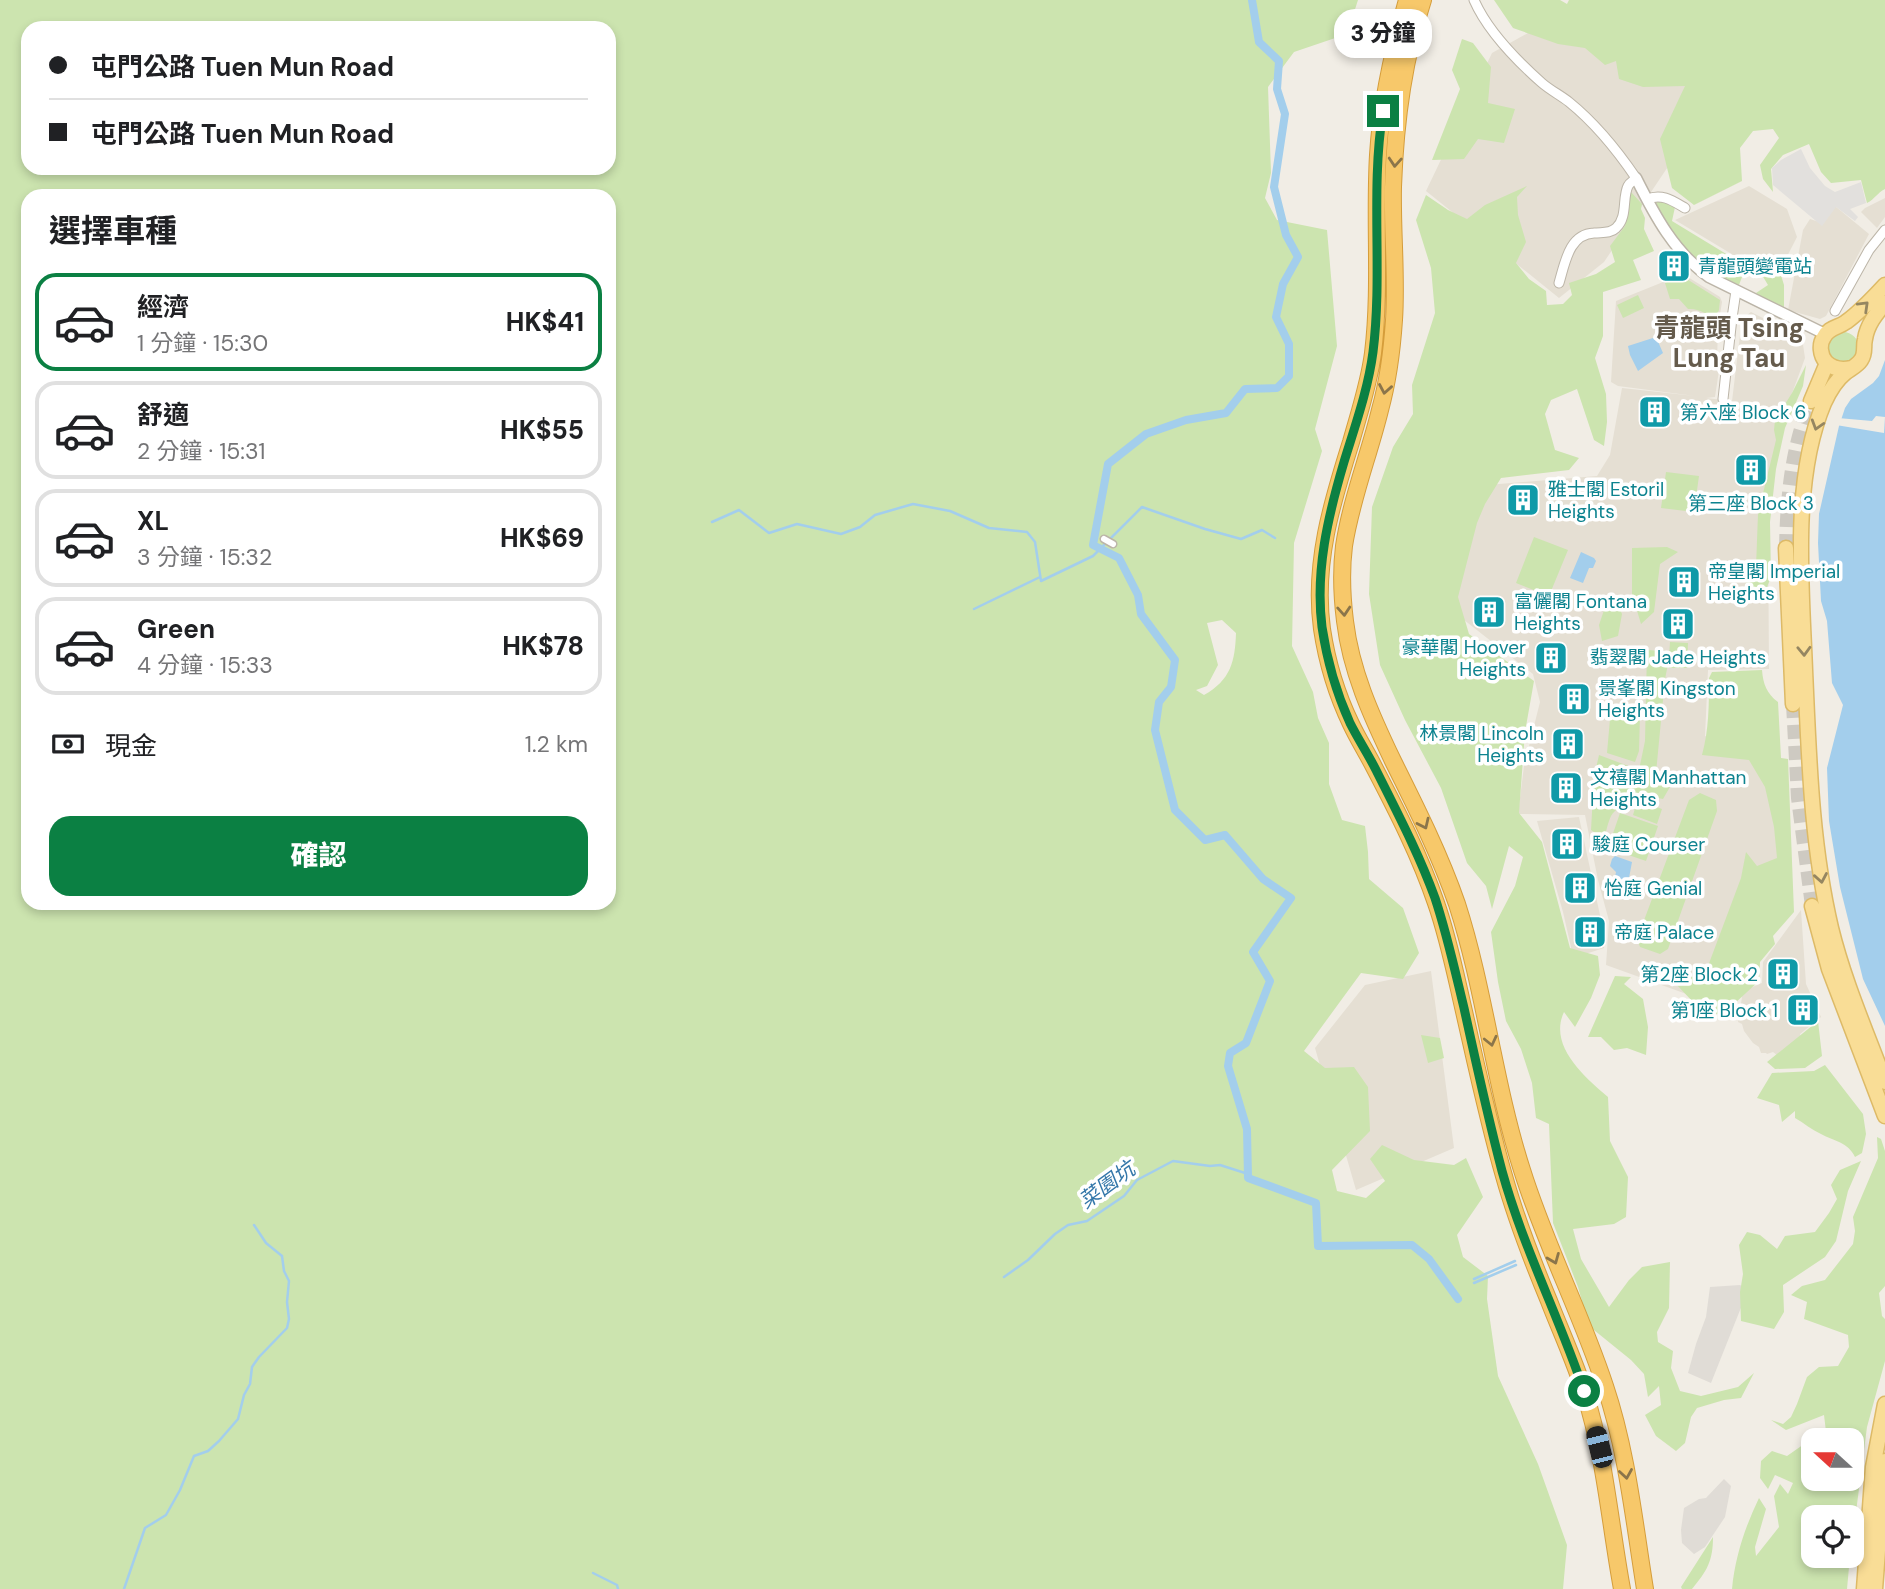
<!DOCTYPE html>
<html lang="zh-TW">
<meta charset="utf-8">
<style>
:root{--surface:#fff;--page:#f6f6f6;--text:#202124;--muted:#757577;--line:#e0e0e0;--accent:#0b8043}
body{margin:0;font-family:"DM Sans","Noto Sans TC",sans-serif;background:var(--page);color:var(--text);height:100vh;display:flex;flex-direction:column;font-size:26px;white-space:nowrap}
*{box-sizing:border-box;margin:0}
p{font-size:23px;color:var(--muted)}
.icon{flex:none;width:38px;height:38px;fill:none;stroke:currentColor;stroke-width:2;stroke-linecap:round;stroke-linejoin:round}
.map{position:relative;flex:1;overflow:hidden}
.sheet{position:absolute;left:21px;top:189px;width:595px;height:721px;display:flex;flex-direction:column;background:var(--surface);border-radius:21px;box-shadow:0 4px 10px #0003}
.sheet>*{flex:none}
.guide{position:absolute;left:21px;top:21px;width:595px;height:154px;border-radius:21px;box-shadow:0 4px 10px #0003;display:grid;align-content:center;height:154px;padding:0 28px;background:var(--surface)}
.needle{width:46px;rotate:291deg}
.buttons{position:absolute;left:1801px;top:1428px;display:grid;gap:14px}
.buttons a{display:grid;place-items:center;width:63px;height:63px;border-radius:14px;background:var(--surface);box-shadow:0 4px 10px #0003;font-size:35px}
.end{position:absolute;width:32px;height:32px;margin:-16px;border:9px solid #0b8043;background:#fff;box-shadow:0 0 0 4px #fff}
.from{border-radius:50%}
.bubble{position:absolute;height:49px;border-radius:21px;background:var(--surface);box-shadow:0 4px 10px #0003;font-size:23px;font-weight:800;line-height:49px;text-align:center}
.car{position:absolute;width:21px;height:42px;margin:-21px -10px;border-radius:9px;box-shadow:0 0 5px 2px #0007;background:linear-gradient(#222 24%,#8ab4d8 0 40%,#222 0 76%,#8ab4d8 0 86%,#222 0)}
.guide b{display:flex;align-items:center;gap:24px;height:66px;font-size:26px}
.guide b+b{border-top:2px solid var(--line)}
.guide i{width:18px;height:18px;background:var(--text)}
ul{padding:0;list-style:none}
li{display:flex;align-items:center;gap:21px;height:98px;margin:0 14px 10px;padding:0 14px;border:4px solid var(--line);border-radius:21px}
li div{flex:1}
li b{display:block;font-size:26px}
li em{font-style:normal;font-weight:800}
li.selected{border-color:var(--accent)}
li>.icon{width:63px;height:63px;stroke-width:1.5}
h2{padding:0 28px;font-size:32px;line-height:84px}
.pay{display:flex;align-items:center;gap:18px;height:77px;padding:0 28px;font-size:26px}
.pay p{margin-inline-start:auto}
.button{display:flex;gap:14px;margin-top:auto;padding:14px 28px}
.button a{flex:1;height:80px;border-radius:21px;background:var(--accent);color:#fff;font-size:28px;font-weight:800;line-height:80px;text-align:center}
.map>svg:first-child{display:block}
.residential{fill:#e5dfd3}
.industrial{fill:#e0dcd6}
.green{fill:#cce4af;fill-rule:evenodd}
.parking{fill:#e2e0dd}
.water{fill:#a3ceec}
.pier{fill:#f1ede5}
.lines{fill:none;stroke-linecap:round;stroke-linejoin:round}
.stream{stroke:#a3ceec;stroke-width:2.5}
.canal{stroke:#a3ceec;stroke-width:8}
.primary-tunnel{stroke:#cecac2;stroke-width:14;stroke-dasharray:14 7;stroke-linecap:butt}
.pedestrian-casing{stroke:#bcb5a8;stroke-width:9}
.minor-casing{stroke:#bcb5a8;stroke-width:11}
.tertiary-casing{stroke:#bcb5a8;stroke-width:13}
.primary-casing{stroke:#ddba67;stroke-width:17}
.motorway-casing{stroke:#d59d3b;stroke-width:18}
.pedestrian{stroke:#fff;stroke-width:6}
.minor{stroke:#fff;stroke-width:9}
.tertiary{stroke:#fff;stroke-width:10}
.primary{stroke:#f9dd96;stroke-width:14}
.motorway{stroke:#f7c86a;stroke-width:16}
.oneway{stroke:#8b754a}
.oneway2{stroke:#958661}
.route{stroke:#0b8043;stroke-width:9}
.labels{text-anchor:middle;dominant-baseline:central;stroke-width:7;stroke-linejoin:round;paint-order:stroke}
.culture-label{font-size:19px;fill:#0d838f;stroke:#fff;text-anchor:start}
.water-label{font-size:21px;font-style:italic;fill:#3477a9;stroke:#fff}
.district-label{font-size:26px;font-weight:bold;fill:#655b4c;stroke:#fff}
</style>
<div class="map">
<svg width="1885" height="1589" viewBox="0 0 1885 1589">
<rect width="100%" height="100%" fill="#f1ede5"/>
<path class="residential" d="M 1587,0 L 1709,0 L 1696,125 L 1604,262 L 1559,298 L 1426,191 L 1492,53 Z
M 1749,186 L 1787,209 L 1797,237 L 1775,280 L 1675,220 Z
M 1885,198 L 1885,217 L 1877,228 L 1861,212 L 1865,208 Z
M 1835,206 L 1869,234 L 1826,316 L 1820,319 L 1788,310 L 1803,230 L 1810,219 L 1822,223 Z
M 1683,274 L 1720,297 L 1722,302 L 1718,327 L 1717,361 L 1719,370 L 1715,397 L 1706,398 L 1732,401 L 1742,319 L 1751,312 L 1802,338 L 1805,358 L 1787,407 L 1780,432 L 1768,525 L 1769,669 L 1708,670 L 1705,736 L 1754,752 L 1776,782 L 1780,861 L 1692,996 L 1606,965 L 1609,921 L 1598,880 L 1585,815 L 1518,814 L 1524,766 L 1540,702 L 1533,674 L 1450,609 L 1475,486 L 1597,476 L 1610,455 L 1622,388 L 1695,396 L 1618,386 L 1611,382 L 1616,301 Z
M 1579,817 L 1604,934 L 1604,948 L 1576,957 L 1573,956 L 1563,912 L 1537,821 Z
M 1801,910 L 1806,984 L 1821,1017 L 1800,1034 L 1802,1047 L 1777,1055 L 1773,1052 L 1767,1054 L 1766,1053 L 1761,1053 L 1759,1047 L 1753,1043 L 1744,1031 L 1742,1024 L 1738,1022 L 1743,991 L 1762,983 L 1763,962 Z
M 1431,971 L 1454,1148 L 1356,1190 L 1315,1048 L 1365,985 Z"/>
<path class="industrial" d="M 1740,1285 L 1748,1290 L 1711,1383 L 1688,1373 L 1696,1344 L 1706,1317 L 1710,1287 Z
M 1724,1479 L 1731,1486 L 1725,1517 L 1705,1547 L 1694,1554 L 1682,1543 L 1681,1530 L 1684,1508 L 1699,1499 L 1706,1498 Z"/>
<path class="green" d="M 0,0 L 1358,0 L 1347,34 L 1294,52 L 1268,87 L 1271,173 L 1265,198 L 1277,220 L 1327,230 L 1337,346 L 1315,429 L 1322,451 L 1294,543 L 1292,646 L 1313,692 L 1318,718 L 1329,743 L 1329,784 L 1342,820 L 1365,826 L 1368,852 L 1369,879 L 1403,908 L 1419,953 L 1403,979 L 1361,973 L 1304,1051 L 1325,1068 L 1354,1067 L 1368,1087 L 1370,1131 L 1332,1170 L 1337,1191 L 1366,1198 L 1385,1181 L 1370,1159 L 1382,1145 L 1414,1160 L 1454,1165 L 1466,1158 L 1483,1197 L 1457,1235 L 1463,1257 L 1488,1276 L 1487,1299 L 1498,1376 L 1538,1464 L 1567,1545 L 1563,1589 L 0,1589 ZM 28,28 L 609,28 L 609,168 L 28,168 ZM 28,196 L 609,196 L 609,903 L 28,903 ZM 1222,620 L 1236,633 C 1235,661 1231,680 1204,695 L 1196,690 L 1207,686 L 1218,665 L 1207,623 Z
M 1494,0 L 1560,0 L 1567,4 L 1569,0 L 1885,0 L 1885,189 C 1877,193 1875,199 1867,203 L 1861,180 L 1831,183 L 1821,172 L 1809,144 L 1783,155 L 1771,169 L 1773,192 L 1763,179 L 1760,165 L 1779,138 L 1773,129 L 1753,131 L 1740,148 L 1742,181 L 1694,205 L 1672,188 L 1660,139 L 1685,86 L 1643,87 L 1619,79 L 1616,61 L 1605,65 L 1585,48 L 1558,44 L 1513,28 Z
M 1462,39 L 1473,43 L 1491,67 L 1488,103 L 1515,109 L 1504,143 L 1478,139 L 1464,159 L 1432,160 L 1460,89 L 1452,70 Z
M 1527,186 L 1517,197 L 1518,215 L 1526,242 L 1516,263 L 1529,279 L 1546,291 L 1547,305 L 1563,304 L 1572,295 L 1569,283 L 1596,274 L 1615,262 L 1610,246 L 1625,226 L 1631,192 L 1642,204 L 1641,209 L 1645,218 L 1644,229 L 1654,251 L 1633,260 L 1641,280 L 1603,292 L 1603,336 L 1595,358 L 1606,394 L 1607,422 L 1604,446 L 1594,440 L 1577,389 L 1551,400 L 1545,414 L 1555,450 L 1579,458 L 1569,470 L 1501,478 L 1485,504 L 1477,523 L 1458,597 L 1469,634 L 1534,681 L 1525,732 L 1519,813 L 1542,842 L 1570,948 L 1598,956 L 1600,975 L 1591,998 L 1575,1027 L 1564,1012 C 1548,1046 1585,1077 1608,1097 L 1610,1141 L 1628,1177 L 1626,1217 L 1614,1224 L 1573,1229 L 1581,1259 L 1609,1307 L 1629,1280 L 1642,1267 L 1670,1262 L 1669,1308 L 1657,1332 L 1658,1342 L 1673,1351 L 1671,1368 L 1680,1391 L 1701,1396 L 1738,1387 L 1754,1373 L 1741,1398 L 1724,1400 L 1697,1408 L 1691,1417 L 1685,1443 L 1676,1451 L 1656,1436 L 1645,1415 L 1661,1405 L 1659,1386 L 1648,1397 L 1644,1374 L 1631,1360 L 1589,1326 L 1578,1287 L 1553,1223 L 1549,1124 L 1536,1118 L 1532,1083 L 1521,1049 L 1506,1021 L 1498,982 L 1491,932 L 1515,886 L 1523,857 L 1509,846 L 1492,909 L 1486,886 L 1467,863 L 1441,788 L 1405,720 L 1380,665 L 1369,594 L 1372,507 L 1393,447 L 1413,414 L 1412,385 L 1435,313 L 1431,268 L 1416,220 L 1426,195 L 1448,210 L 1467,219 L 1485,205 Z
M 1661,199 L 1675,207 L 1672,221 L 1746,266 L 1739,285 L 1704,269 L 1669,232 L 1655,200 Z
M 1766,272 L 1773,276 L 1780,272 L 1784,285 L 1784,307 L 1762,298 L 1756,293 L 1768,285 L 1762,275 Z
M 1682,276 L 1720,300 L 1719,310 L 1716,316 C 1706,315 1699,308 1688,309 L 1679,299 L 1670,299 L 1665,283 Z
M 1638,295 L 1644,308 L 1623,318 L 1617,305 Z
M1827 348a16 16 0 1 1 32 0a16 16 0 1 1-32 0Z
M 1806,365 L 1803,386 L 1785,428 L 1776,469 L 1770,522 L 1771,577 L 1767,587 L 1762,589 L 1745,588 L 1745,584 L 1753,578 L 1756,567 L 1758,514 L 1776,440 L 1774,430 L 1775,420 L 1792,393 Z
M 1666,472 L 1699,476 L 1694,512 L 1661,508 Z
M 1534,537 L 1568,550 L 1549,596 L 1516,583 Z
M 1667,547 L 1678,552 L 1660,564 L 1654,612 L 1641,624 L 1632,594 L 1632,548 Z
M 1617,603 L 1622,614 L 1618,636 L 1602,641 L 1599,625 L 1606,604 Z
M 1670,642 L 1688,643 L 1687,668 L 1669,668 L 1668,664 L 1665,679 L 1656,773 L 1674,780 L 1663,799 L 1648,796 L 1643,802 L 1662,809 L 1657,824 L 1633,815 L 1636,805 C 1609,807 1611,815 1604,839 L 1591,830 L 1594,777 L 1599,755 L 1639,770 L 1645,741 L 1647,650 L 1663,651 L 1669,657 Z
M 1762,670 C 1763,684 1767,694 1778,702 L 1781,758 L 1788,759 L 1794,912 L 1773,936 L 1775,944 L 1760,962 L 1759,981 L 1721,1016 L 1693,1002 L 1676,984 L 1650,972 L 1679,979 L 1693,977 L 1708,966 L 1741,878 L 1746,852 L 1757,866 L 1777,858 L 1774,827 L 1765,787 L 1749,760 L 1702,755 C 1709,730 1709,704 1709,678 L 1712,672 Z
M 1627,710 L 1640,715 L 1639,751 L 1635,762 L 1607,753 L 1610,719 Z
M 1700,793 L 1716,800 L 1717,811 L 1668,949 L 1660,954 L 1640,947 L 1637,939 L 1689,800 Z
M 1620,813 L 1658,826 L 1646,861 L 1608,848 Z
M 1615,976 L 1631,977 L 1624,984 L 1643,999 L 1648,1027 L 1646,1055 L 1627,1048 L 1614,1050 L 1601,1037 L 1588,1037 Z
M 1818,1021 L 1822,1056 L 1805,1068 L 1775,1069 L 1767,1062 Z
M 1421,1035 L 1440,1038 L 1444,1058 L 1428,1063 Z
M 1825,1065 L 1863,1114 L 1866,1134 L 1862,1153 L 1855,1157 C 1848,1142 1834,1141 1821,1134 C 1812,1130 1804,1123 1795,1118 L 1795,1111 L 1782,1122 L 1779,1105 L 1757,1098 L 1772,1073 L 1814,1071 Z
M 1877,1137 L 1881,1139 L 1885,1151 L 1885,1286 L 1879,1293 L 1882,1316 L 1885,1319 L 1885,1361 L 1867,1427 L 1852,1543 L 1852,1517 L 1813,1517 L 1813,1556 L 1850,1556 L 1847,1589 L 1732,1589 C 1735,1557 1745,1527 1759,1498 L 1766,1509 L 1755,1547 L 1756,1556 L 1779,1527 L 1774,1496 L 1780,1484 L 1788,1494 L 1793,1483 L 1775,1475 L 1768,1489 L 1760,1478 L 1761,1461 L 1772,1451 L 1787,1456 L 1807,1442 L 1811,1469 L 1813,1469 L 1813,1479 L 1852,1479 L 1852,1440 L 1827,1440 L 1824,1415 L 1786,1430 L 1771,1420 L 1783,1424 L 1791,1417 L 1797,1404 L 1807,1377 L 1819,1367 L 1838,1366 L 1849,1347 L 1848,1335 L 1804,1319 L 1807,1302 L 1791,1295 L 1802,1286 L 1825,1280 L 1853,1244 L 1855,1231 L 1853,1217 L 1878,1158 Z
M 1861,1161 L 1848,1191 L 1836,1241 L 1825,1257 L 1783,1285 L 1784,1312 L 1774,1329 L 1741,1321 L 1740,1292 L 1743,1274 L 1739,1245 L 1747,1232 L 1760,1235 L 1777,1249 L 1785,1236 L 1815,1232 L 1829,1213 L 1837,1199 L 1831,1185 L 1840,1170 Z
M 1713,1537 C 1713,1561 1707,1571 1692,1589 L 1682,1589 L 1681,1587 Z"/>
<path class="parking" d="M 1801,149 L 1810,168 L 1825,186 L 1835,192 L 1861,182 L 1866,203 L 1850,209 L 1858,217 L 1855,221 L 1836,207 L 1822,226 L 1773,185 L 1772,168 L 1781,160 Z"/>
<path class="water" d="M 1656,337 L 1663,353 L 1638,371 L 1630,355 L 1628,346 Z
M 1885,360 L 1885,1026 L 1863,979 L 1840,887 L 1829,821 L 1827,768 L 1843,705 L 1832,683 L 1827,621 L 1821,601 L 1818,543 L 1819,514 L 1839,426 L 1845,408 L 1851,399 L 1873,383 L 1879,376 Z
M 1581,552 L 1594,558 L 1596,561 L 1593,568 L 1589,568 L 1583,583 L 1570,578 Z
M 1615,856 L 1632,862 L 1629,878 L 1624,883 L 1620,883 L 1615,877 L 1616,872 L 1610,866 L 1612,859 Z"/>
<path class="pier" d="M 1876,416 L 1885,417 L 1884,433 L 1836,425 L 1838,418 L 1872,421 Z"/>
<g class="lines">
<path class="stream" d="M 712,522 L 739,510 L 769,533 L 797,524 L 841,534 L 860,527 L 875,515 L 913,504 L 950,511 L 989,528 L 1027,532 L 1035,542 L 1041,581 L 1093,556 L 1142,507 L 1205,529 L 1241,539 L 1262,530 L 1275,538
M 974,609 L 1040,577
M 1004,1277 L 1028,1260 L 1055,1234 L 1068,1225 L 1087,1221 L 1124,1196 L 1137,1180 L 1173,1161 L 1210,1166 L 1220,1165 L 1245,1173
M 1474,1279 L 1515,1261
M 1474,1283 L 1516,1265
M 593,1573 L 617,1585 L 618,1589
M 124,1589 L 145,1528 L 166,1515 L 180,1490 L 194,1456 L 208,1451 L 219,1441 L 238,1419 L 244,1395 L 250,1384 L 252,1367 L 259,1357 L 287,1328 L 289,1319 L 287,1302 L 289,1281 L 284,1271 L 282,1256 L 266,1243 L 254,1225"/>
<path class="canal" d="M 1252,0 L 1259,42 L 1279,61 L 1277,89 L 1285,114 L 1274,187 L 1286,235 L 1298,257 L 1283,284 L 1276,317 L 1289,344 L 1289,376 L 1277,388 L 1245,389 L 1226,413 L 1186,420 L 1146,434 L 1108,464 L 1093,545 L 1119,558 L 1138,595 L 1141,614 L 1175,660 L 1171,687 L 1159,702 L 1155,730 L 1175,810 L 1205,840 L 1225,835 L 1263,879 L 1291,898 L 1253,952 L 1270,981 L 1246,1043 L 1230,1053 L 1228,1066 L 1247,1129 L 1248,1178 L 1316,1203 L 1318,1246 L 1412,1245 L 1429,1259 L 1458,1299"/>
<path class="primary-tunnel" d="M 1786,548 C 1787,499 1791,448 1811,401
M 1793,704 L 1798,798 L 1812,906"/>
<defs>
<path id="pedestrian" d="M 1104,539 L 1113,544"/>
<path id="minor" d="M 1474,0 C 1488,32 1516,60 1542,83 C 1550,90 1560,95 1569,102 C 1595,123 1617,150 1636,178 C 1634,181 1630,182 1628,186 C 1622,198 1628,217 1616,228 C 1610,234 1602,232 1594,233 C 1569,234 1565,263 1559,283
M 1648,199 C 1662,193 1673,201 1685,208
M 1835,311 L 1869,250 L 1885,230
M 1723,399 L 1732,318 L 1736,291"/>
<path id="tertiary" d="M 1636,178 C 1655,216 1674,252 1709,277 L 1825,334"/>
<path id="primary" d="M 1885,303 C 1876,314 1867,325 1865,339 C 1863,347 1866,353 1861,360 C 1857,366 1850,369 1845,373 C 1835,381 1829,392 1824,403 C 1791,481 1802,588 1805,670 C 1809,757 1811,843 1831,928 C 1844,981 1866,1031 1885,1082
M 1851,368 C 1842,370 1833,369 1826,362 C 1820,355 1819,344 1824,337 C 1829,327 1838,328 1846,322 C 1860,312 1873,298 1885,285
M 1811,401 L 1827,363
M 1786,548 L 1793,704
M 1812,906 L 1829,969 L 1885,1116
M 1864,1589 L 1873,1467 L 1885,1404
M 1875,1589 L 1885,1461"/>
<path id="motorway" d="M 1407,0 C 1393,50 1381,103 1378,155 C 1374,221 1381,287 1373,353 C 1369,384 1359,413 1351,442 C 1332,502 1313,564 1322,629 C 1327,662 1336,693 1351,724 C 1358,739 1367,753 1374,767 C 1397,811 1420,856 1436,903 C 1448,937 1455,972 1463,1007 C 1476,1064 1488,1121 1504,1176 C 1516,1219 1532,1260 1549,1301 C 1561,1332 1575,1362 1585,1394 C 1605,1457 1610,1524 1622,1589
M 1423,0 C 1404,58 1395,127 1393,187 C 1392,232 1397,276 1394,320 C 1392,350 1388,381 1380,410 C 1369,455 1351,500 1344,546 C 1341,570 1342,597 1345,621 C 1351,671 1371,715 1393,761 C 1416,807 1440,855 1457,904 C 1485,991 1494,1083 1522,1170 C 1545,1244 1581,1313 1605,1386 C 1627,1451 1634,1521 1645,1589"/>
</defs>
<use href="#pedestrian" class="pedestrian-casing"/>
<use href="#minor" class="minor-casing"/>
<use href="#tertiary" class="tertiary-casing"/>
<use href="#primary" class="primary-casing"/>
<use href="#motorway" class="motorway-casing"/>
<use href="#pedestrian" class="pedestrian"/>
<use href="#minor" class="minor"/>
<use href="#tertiary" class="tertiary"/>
<use href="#primary" class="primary"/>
<use href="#motorway" class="motorway"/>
</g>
<defs><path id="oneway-chevron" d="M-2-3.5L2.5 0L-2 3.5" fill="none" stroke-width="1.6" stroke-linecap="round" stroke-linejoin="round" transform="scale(1.75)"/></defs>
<g class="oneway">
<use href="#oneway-chevron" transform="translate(1395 162) rotate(94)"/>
<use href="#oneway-chevron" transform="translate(1385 389) rotate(100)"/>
<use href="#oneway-chevron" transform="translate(1344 611) rotate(86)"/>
<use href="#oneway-chevron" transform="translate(1424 824) rotate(65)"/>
<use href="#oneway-chevron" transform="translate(1491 1041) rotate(77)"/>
<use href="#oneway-chevron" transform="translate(1554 1259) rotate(68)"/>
<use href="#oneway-chevron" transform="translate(1626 1474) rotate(81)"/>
</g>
<g class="oneway2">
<use href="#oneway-chevron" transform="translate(1864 306) rotate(-44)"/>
<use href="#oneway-chevron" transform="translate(1817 425) rotate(107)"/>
<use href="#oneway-chevron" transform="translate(1804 651) rotate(88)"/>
<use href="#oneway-chevron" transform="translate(1821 878) rotate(80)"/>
</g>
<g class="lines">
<path class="route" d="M 1383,111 C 1370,191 1383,272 1373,352 C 1368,390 1355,426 1344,462 C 1328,516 1315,571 1322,627 C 1327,661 1336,692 1350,723 C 1358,739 1368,754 1376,770 C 1397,812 1419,854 1435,898 C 1447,934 1455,971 1464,1008 C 1476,1063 1488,1118 1502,1171 C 1523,1247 1559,1317 1584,1391"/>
</g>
<defs>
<symbol id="building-square" viewBox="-11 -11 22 22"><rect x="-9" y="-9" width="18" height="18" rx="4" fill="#0f9aa8" stroke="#fff"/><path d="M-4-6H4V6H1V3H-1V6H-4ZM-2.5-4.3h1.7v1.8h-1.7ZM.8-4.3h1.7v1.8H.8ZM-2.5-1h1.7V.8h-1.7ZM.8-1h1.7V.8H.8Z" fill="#fff"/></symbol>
</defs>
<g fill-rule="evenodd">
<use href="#building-square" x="1655" y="247" width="38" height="38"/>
<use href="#building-square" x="1636" y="393" width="38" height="38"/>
<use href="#building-square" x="1732" y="451" width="38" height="38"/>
<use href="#building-square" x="1504" y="481" width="38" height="38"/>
<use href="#building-square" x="1665" y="563" width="38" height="38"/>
<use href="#building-square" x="1470" y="593" width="38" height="38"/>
<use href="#building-square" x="1659" y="605" width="38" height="38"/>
<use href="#building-square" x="1532" y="639" width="38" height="38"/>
<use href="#building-square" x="1555" y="680" width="38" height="38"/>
<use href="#building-square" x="1549" y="725" width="38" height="38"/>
<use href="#building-square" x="1547" y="769" width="38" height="38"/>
<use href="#building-square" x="1548" y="825" width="38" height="38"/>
<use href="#building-square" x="1561" y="869" width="38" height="38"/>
<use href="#building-square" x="1571" y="913" width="38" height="38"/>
<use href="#building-square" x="1764" y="955" width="38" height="38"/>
<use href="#building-square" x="1784" y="991" width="38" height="38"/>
</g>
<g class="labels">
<g class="culture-label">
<text x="1698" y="266">青龍頭變電站</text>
<text x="1680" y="412">第六座 Block 6</text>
<text x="1548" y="489">雅士閣 Estoril<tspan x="1548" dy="22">Heights</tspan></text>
<text x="1751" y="503" text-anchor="middle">第三座 Block 3</text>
<text x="1708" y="571">帝皇閣 Imperial<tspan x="1708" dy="22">Heights</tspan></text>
<text x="1514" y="601">富儷閣 Fontana<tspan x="1514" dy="22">Heights</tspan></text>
<text x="1526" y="647" text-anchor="end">豪華閣 Hoover<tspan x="1526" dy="22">Heights</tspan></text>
<text x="1678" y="657" text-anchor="middle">翡翠閣 Jade Heights</text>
<text x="1598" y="688">景峯閣 Kingston<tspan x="1598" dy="22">Heights</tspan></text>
<text x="1544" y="733" text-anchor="end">林景閣 Lincoln<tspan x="1544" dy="22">Heights</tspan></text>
<text x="1590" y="777">文禧閣 Manhattan<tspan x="1590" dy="22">Heights</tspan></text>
<text x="1592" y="844">駿庭 Courser</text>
<text x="1604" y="888">怡庭 Genial</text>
<text x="1614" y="932">帝庭 Palace</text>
<text x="1758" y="974" text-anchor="end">第2座 Block 2</text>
<text x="1778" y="1010" text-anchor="end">第1座 Block 1</text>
</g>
<g class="water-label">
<text transform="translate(1107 1185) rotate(-36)">菜園坑</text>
</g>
<g class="district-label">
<text x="1729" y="328">青龍頭 Tsing<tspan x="1729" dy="30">Lung Tau</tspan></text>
</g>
</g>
</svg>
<div class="buttons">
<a><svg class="needle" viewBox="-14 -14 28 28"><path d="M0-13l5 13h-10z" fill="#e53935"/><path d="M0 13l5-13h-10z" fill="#757577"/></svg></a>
<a><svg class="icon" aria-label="locate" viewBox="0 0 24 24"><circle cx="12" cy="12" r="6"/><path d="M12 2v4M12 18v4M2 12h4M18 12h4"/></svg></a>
</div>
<i class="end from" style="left:1584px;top:1391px"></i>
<i class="end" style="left:1383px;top:111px"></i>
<div class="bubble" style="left:1334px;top:9px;width:98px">3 分鐘</div>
<i class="car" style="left:1599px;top:1447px;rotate:346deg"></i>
<div class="guide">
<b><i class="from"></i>屯門公路 Tuen Mun Road</b>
<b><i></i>屯門公路 Tuen Mun Road</b>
</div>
<section class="sheet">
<h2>選擇車種</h2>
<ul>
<li class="selected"><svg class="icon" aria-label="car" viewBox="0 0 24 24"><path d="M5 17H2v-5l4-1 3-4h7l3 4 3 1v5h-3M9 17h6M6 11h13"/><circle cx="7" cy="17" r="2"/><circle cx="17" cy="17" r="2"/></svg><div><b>經濟</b><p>1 分鐘 · 15:30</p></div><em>HK$41</em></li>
<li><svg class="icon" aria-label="car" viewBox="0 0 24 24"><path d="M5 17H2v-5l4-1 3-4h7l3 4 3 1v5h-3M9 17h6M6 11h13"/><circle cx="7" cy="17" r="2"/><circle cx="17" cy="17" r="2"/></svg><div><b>舒適</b><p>2 分鐘 · 15:31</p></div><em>HK$55</em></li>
<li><svg class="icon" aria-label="car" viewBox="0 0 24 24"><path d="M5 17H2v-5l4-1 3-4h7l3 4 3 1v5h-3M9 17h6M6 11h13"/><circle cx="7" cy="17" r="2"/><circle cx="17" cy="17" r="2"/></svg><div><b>XL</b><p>3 分鐘 · 15:32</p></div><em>HK$69</em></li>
<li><svg class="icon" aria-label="car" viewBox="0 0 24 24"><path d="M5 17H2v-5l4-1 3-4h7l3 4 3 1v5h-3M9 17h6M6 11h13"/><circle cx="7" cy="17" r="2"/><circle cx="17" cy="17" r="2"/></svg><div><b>Green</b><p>4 分鐘 · 15:33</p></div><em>HK$78</em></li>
</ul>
<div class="pay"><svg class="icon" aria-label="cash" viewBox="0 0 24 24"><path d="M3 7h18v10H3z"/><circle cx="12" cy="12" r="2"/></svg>現金<p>1.2 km</p></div>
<div class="button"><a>確認</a></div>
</section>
</div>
